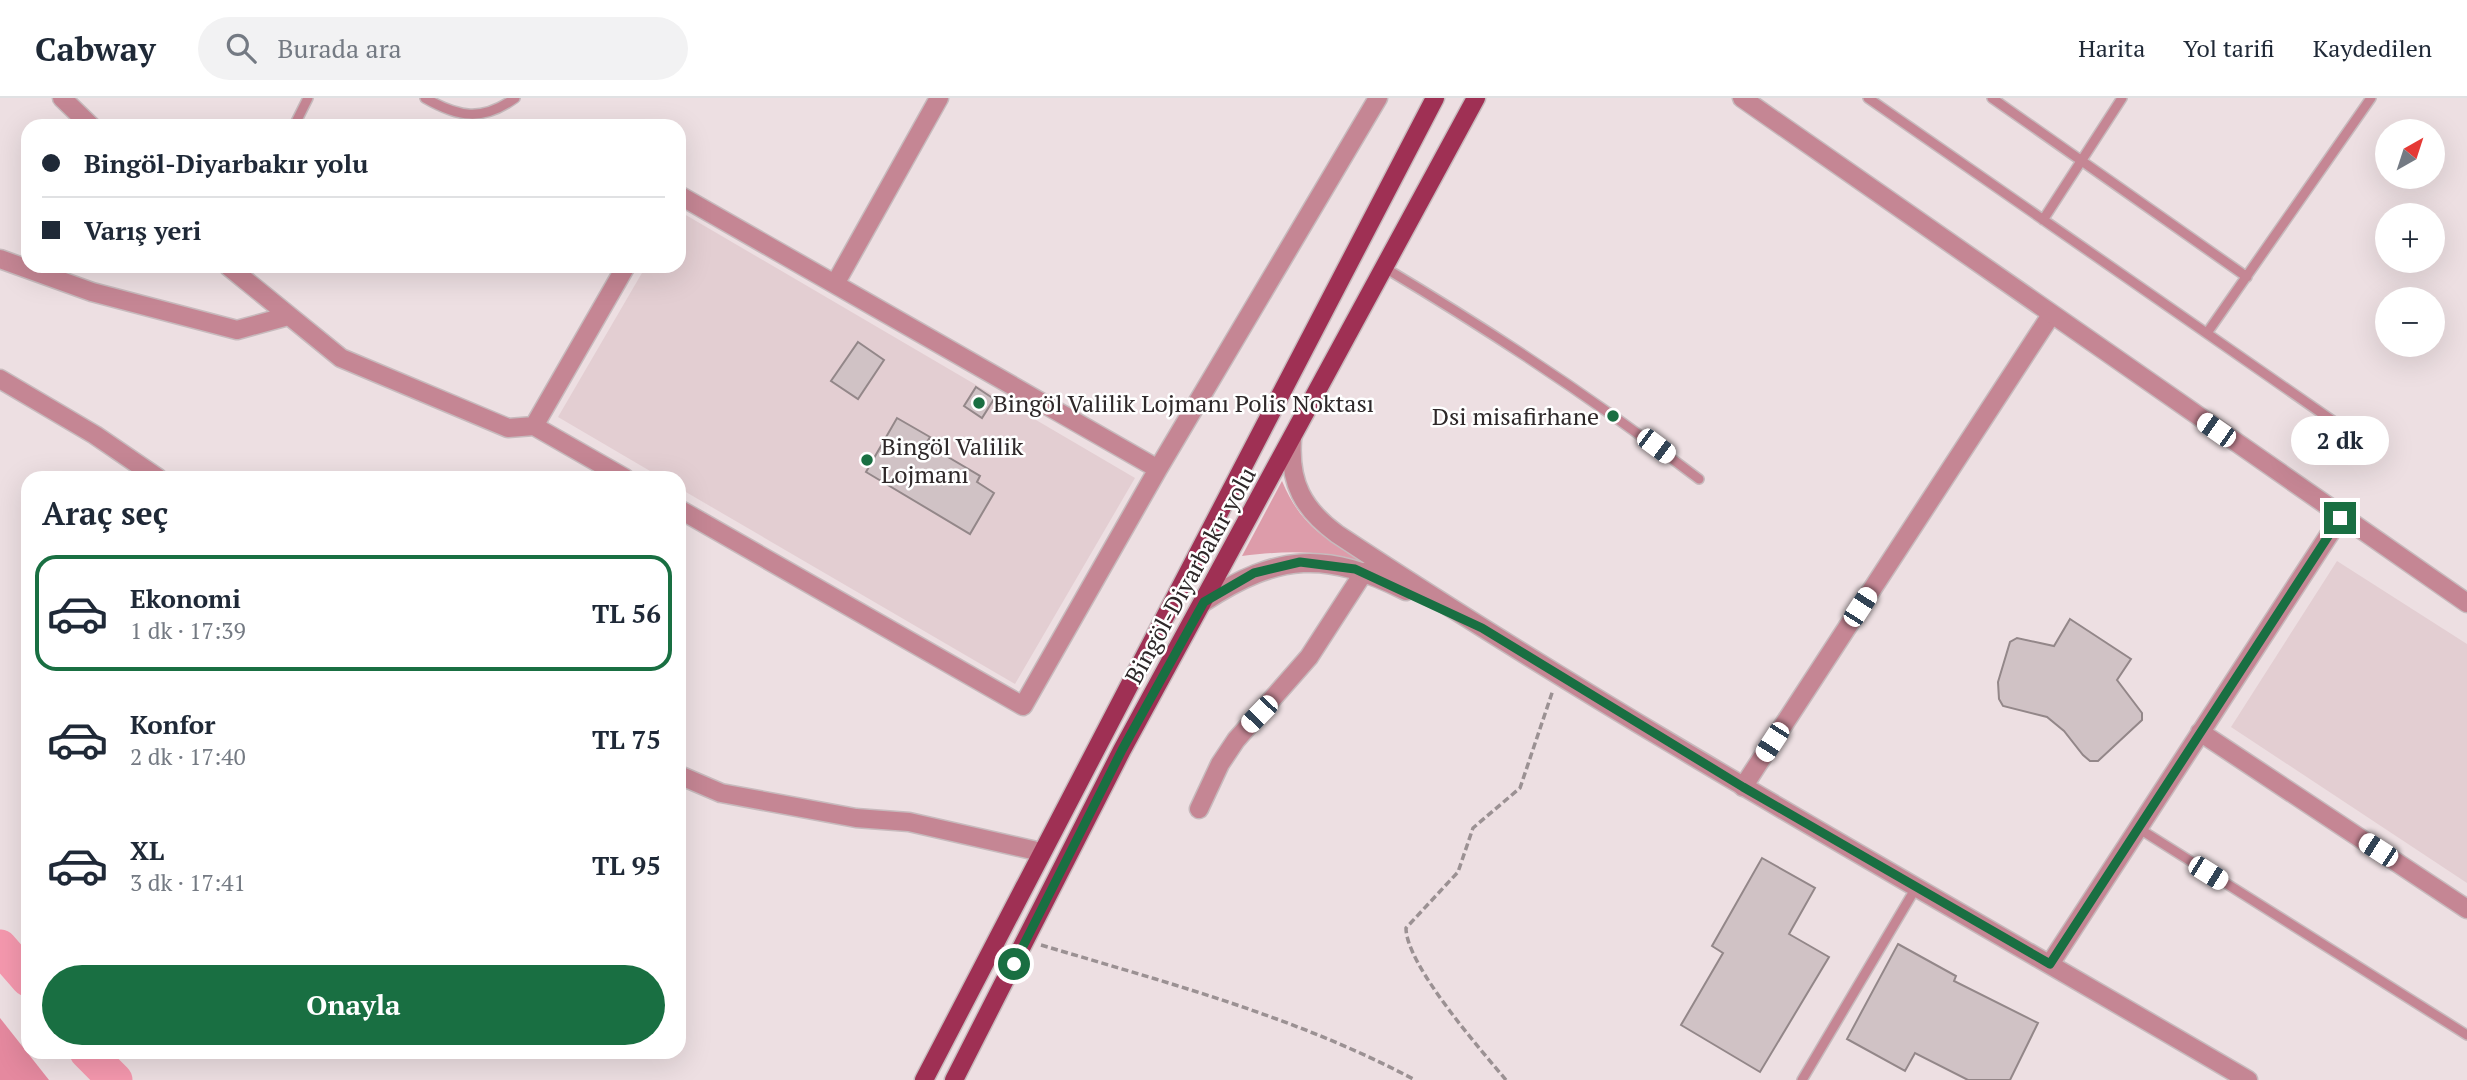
<!DOCTYPE html>
<html lang="tr">
<meta charset="utf-8">
<style>
:root{--surface:#fff;--page:#f2f2f3;--text:#1f2937;--muted:#747a83;--line:#e0e1e3;--accent:#196f42}
body{margin:0;font-family:"PT Serif",serif;background:var(--page);color:var(--text);height:100vh;display:flex;flex-direction:column;font-size:26px;white-space:nowrap}
*{box-sizing:border-box;margin:0}
p{font-size:23px;color:var(--muted)}
.icon{flex:none;width:38px;height:38px;fill:none;stroke:currentColor;stroke-width:2;stroke-linecap:round;stroke-linejoin:round}
.map{position:relative;flex:1;overflow:hidden}
.drawer{position:absolute;left:21px;top:373px;width:665px;height:588px;display:flex;flex-direction:column;background:var(--surface);border-radius:21px;box-shadow:0 7px 28px #0002}
.drawer>*{flex:none}
.top-card{position:absolute;left:21px;top:21px;width:665px;height:154px;border-radius:21px;box-shadow:0 7px 28px #0002;display:grid;align-content:center;height:154px;padding:0 21px;background:var(--surface)}
.needle{width:46px;rotate:39deg}
.controls{position:absolute;left:2375px;top:21px;display:grid;gap:14px}
.controls a{display:grid;place-items:center;width:70px;height:70px;border-radius:50%;background:var(--surface);box-shadow:0 7px 28px #0002;font-size:35px}
.end{position:absolute;width:32px;height:32px;margin:-16px;border:9px solid #196f42;background:#fff;box-shadow:0 0 0 4px #fff}
.from{border-radius:50%}
.bubble{position:absolute;height:49px;border-radius:24px;background:var(--surface);box-shadow:0 7px 28px #0002;font-size:23px;font-weight:700;line-height:49px;text-align:center}
.car{position:absolute;width:21px;height:42px;margin:-21px -10px;border-radius:9px;box-shadow:0 0 5px 2px #0007;background:linear-gradient(#fff 24%,#345 0 40%,#fff 0 76%,#345 0 86%,#fff 0)}
.top-card b{display:flex;align-items:center;gap:24px;height:66px;font-size:26px}
.top-card b+b{border-top:2px solid var(--line)}
.top-card i{width:18px;height:18px;background:var(--text)}
ul{padding:0;list-style:none}
li{display:flex;align-items:center;gap:21px;height:116px;margin:0 14px 10px;padding:0 7px;border:4px solid transparent;border-radius:21px}
li div{flex:1}
li b{display:block;font-size:26px}
li em{font-style:normal;font-weight:700}
li.on{border-color:var(--accent)}
li>.icon{width:63px;height:63px;stroke-width:1.5}
h2{padding:0 21px;font-size:32px;line-height:84px}
.action{display:flex;gap:14px;margin-top:auto;padding:14px 21px}
.action a{flex:1;height:80px;border-radius:42px;background:var(--accent);color:#fff;font-size:28px;font-weight:700;line-height:80px;text-align:center}
header{display:flex;align-items:center;gap:42px;box-sizing:border-box;height:98px;padding:0 35px;background:var(--surface);border-bottom:2px solid var(--line)}
header strong{font-size:33px}
nav{display:flex;gap:38px;margin-inline-start:auto;font-size:24px}
.search{width:490px;height:63px;background:var(--page);display:flex;align-items:center;gap:18px;box-sizing:border-box;padding:0 24px;border-radius:38px;color:var(--muted);font-size:26px}
.map>svg:first-child{display:block}
.built{fill:#e3ced2}
.green{fill:#dd9caa}
.forest{fill:#e5899f}
.lines{fill:none;stroke-linecap:round;stroke-linejoin:round}
.river{stroke:#f598ae;stroke-width:35}
.building{fill:#d0c2c5;stroke:#938789;stroke-width:2}
.service-casing{stroke:#c7babd;stroke-width:12}
.minor-casing{stroke:#c7babd;stroke-width:21}
.tertiary-casing{stroke:#c7babd;stroke-width:21}
.primary-casing{stroke:#c7babd;stroke-width:21}
.path{stroke:#9b9193;stroke-width:3.5;stroke-dasharray:7 3.5;stroke-linecap:butt}
.service{stroke:#c58694;stroke-width:9}
.minor{stroke:#c58694;stroke-width:18}
.tertiary{stroke:#c58694;stroke-width:18}
.primary{stroke:#9f3054;stroke-width:18}
.route{stroke:#196f42;stroke-width:9}
.poi-dot{fill:#196f42;stroke:#fff;stroke-width:2.5}
.labels{text-anchor:middle;dominant-baseline:central;stroke-width:5;stroke-linejoin:round;paint-order:stroke}
.poi-label{font-size:24px;fill:#2e2829;stroke:#fff;text-anchor:start}
.street-label{font-size:24px;fill:#2e2829;stroke:#fff}
</style>
<header>
<strong>Cabway</strong>
<div class="search"><svg class="icon" aria-label="search" viewBox="0 0 24 24"><circle cx="10" cy="10" r="6"/><path d="M15 15l6 6"/></svg>Burada ara</div>
<nav><a>Harita</a><a>Yol tarifi</a><a>Kaydedilen</a></nav>
</header>
<div class="map">
<svg width="2467" height="982" viewBox="0 0 2467 982">
<rect width="100%" height="100%" fill="#eddfe2"/>
<path class="built" d="M 679,113 L 1135,380 L 1015,586 L 679,390 L 679,380 L 662,380 L 558,319 L 646,168 L 679,168 Z
M 2337,463 L 2467,546 L 2467,785 L 2231,629 Z"/>
<path class="green" d="M 1282,383 C 1302,431 1330,444 1373,468 C 1328,452 1289,452 1242,458 Z"/>
<path class="forest" d="M 0,920 L 49,982 L 0,982 Z"/>
<g class="lines">
<path class="river" d="M 0,849 L 28,881
M 87,954 L 115,982"/>
</g>
<path class="building" d="M 858,244 L 884,262 L 858,301 L 831,283 Z
M 976,289 L 994,301 L 982,320 L 964,308 Z
M 897,320 L 930,339 L 926,346 L 980,378 L 977,384 L 994,395 L 970,436 L 866,374 Z
M 2070,521 L 2131,561 L 2117,582 L 2142,615 L 2142,622 L 2098,663 L 2090,663 L 2083,657 L 2064,633 L 2047,619 L 2003,608 L 1999,601 L 1998,584 L 2010,544 L 2017,540 L 2054,548 Z
M 1762,760 L 1815,790 L 1789,836 L 1829,859 L 1760,974 L 1681,927 L 1723,855 L 1712,848 Z
M 1898,846 L 1956,878 L 1954,883 L 2038,925 L 2010,982 L 1968,982 L 1915,955 L 1905,973 L 1847,941 Z"/>
<g class="lines">
<defs>
<path id="service" d="M 425,0 C 458,19 482,24 515,0
M 1868,0 L 2346,332
M 1992,0 L 2247,179
M 294,28 L 308,0
M 2043,122 L 2122,0
M 1385,170 C 1494,235 1598,304 1699,381
M 2207,235 L 2371,0
M 2138,730 L 2467,937
M 1802,982 L 1917,788"/>
<path id="minor" d="M 62,0 L 91,28
M 679,97 L 1158,371
M 0,161 L 92,194 L 237,232 L 288,218
M 228,168 L 341,260 L 508,330 L 534,328 L 625,380
M 835,186 L 939,0
M 0,281 L 95,337 L 158,380
M 534,328 L 626,168
M 679,411 L 1023,608 L 1158,371 L 1378,0
M 2200,634 L 2467,811
M 679,677 L 721,695 L 856,720 L 909,724 L 1041,754
M 1743,689 L 2051,217
M 1199,711 L 1220,666 L 1236,642 L 1309,559 L 1364,474
M 2050,866 L 2340,420"/>
<path id="tertiary" d="M 1742,0 L 2467,505
M 1292,342 C 1289,385 1303,411 1337,436 C 1632,631 1943,803 2248,982
M 1204,504 C 1279,455 1326,453 1406,493"/>
<path id="primary" d="M 924,982 L 1435,0
M 954,982 L 1122,652 L 1476,0"/>
</defs>
<use href="#service" class="service-casing"/>
<use href="#minor" class="minor-casing"/>
<use href="#tertiary" class="tertiary-casing"/>
<use href="#primary" class="primary-casing"/>
<path class="path" d="M 1041,847 C 1168,885 1297,919 1415,982
M 1506,982 C 1481,952 1406,867 1406,830 L 1458,774 L 1473,730 L 1520,690 L 1553,592"/>
<use href="#service" class="service"/>
<use href="#minor" class="minor"/>
<use href="#tertiary" class="tertiary"/>
<use href="#primary" class="primary"/>
</g>
<g class="lines">
<path class="route" d="M 1014,866 L 1122,652 L 1204,504 L 1254,475 L 1300,464 L 1355,471 L 1482,530 L 1743,689 L 2050,866 L 2340,420"/>
</g>
<g class="poi-dot">
<circle cx="979" cy="305" r="7"/>
<circle cx="1613" cy="318" r="7"/>
<circle cx="867" cy="362" r="7"/>
</g>
<g class="labels">
<g class="poi-label">
<text x="993" y="305">Bingöl Valilik Lojmanı Polis Noktası</text>
<text x="1599" y="318" text-anchor="end">Dsi misafirhane</text>
<text x="881" y="348">Bingöl Valilik<tspan x="881" dy="28">Lojmanı</tspan></text>
</g>
<g class="street-label">
<text transform="translate(1190 477) rotate(-61)">Bingöl-Diyarbakır yolu</text>
</g>
</g>
</svg>
<div class="controls">
<a><svg class="needle" viewBox="-14 -14 28 28"><path d="M0-13l5 13h-10z" fill="#e53935"/><path d="M0 13l5-13h-10z" fill="#747a83"/></svg></a>
<a>+</a>
<a>−</a>
</div>
<i class="end from" style="left:1014px;top:866px"></i>
<i class="end" style="left:2340px;top:420px"></i>
<div class="bubble" style="left:2291px;top:318px;width:98px">2 dk</div>
<i class="car" style="left:2216px;top:332px;rotate:305deg"></i>
<i class="car" style="left:1656px;top:348px;rotate:127deg"></i>
<i class="car" style="left:1860px;top:509px;rotate:33deg"></i>
<i class="car" style="left:1259px;top:616px;rotate:224deg"></i>
<i class="car" style="left:1772px;top:644px;rotate:213deg"></i>
<i class="car" style="left:2378px;top:752px;rotate:303deg"></i>
<i class="car" style="left:2208px;top:775px;rotate:122deg"></i>
<div class="top-card">
<b><i class="from"></i>Bingöl-Diyarbakır yolu</b>
<b><i></i>Varış yeri</b>
</div>
<section class="drawer">
<h2>Araç seç</h2>
<ul>
<li class="on"><svg class="icon" aria-label="car" viewBox="0 0 24 24"><path d="M5 17H2v-5l4-1 3-4h7l3 4 3 1v5h-3M9 17h6M6 11h13"/><circle cx="7" cy="17" r="2"/><circle cx="17" cy="17" r="2"/></svg><div><b>Ekonomi</b><p>1 dk · 17:39</p></div><em>TL 56</em></li>
<li><svg class="icon" aria-label="car" viewBox="0 0 24 24"><path d="M5 17H2v-5l4-1 3-4h7l3 4 3 1v5h-3M9 17h6M6 11h13"/><circle cx="7" cy="17" r="2"/><circle cx="17" cy="17" r="2"/></svg><div><b>Konfor</b><p>2 dk · 17:40</p></div><em>TL 75</em></li>
<li><svg class="icon" aria-label="car" viewBox="0 0 24 24"><path d="M5 17H2v-5l4-1 3-4h7l3 4 3 1v5h-3M9 17h6M6 11h13"/><circle cx="7" cy="17" r="2"/><circle cx="17" cy="17" r="2"/></svg><div><b>XL</b><p>3 dk · 17:41</p></div><em>TL 95</em></li>
</ul>
<div class="action"><a>Onayla</a></div>
</section>
</div>
